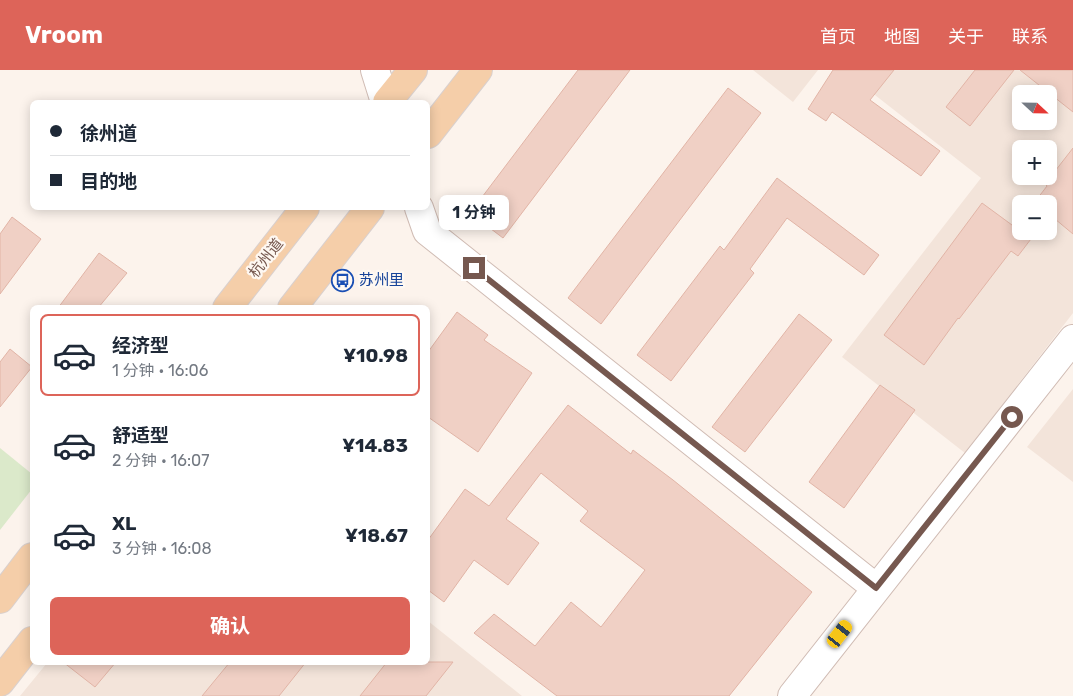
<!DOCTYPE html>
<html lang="zh">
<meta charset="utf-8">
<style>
:root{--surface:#fff;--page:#f2f2f3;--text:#1f2937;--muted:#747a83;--line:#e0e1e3;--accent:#dd6459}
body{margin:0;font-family:Rubik,"Noto Sans SC",sans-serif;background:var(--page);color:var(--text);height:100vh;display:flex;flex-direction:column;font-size:19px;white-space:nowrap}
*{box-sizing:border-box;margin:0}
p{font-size:16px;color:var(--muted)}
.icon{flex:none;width:28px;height:28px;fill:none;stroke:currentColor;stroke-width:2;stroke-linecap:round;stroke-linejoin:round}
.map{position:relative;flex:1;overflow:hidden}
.side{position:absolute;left:30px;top:235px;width:400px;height:360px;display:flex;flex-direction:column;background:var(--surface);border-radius:8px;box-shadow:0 2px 12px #0003}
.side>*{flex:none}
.top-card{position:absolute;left:30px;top:30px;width:400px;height:110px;border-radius:8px;box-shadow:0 2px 12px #0003;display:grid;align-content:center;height:110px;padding:0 20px;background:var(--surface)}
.needle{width:32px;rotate:112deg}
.fabs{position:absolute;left:1012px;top:15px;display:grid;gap:10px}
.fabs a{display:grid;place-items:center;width:45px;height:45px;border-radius:8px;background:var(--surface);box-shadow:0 2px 12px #0003;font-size:25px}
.end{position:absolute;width:22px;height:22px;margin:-11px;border:6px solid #76584f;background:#fff;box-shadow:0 0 0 2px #fff}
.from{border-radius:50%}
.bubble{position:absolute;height:35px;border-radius:8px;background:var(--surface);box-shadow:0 2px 12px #0003;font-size:16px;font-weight:700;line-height:35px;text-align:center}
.car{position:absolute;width:15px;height:30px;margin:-15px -8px;border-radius:6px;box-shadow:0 0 4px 1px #0007;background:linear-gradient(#f5c518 24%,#345 0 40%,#f5c518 0 76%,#345 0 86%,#f5c518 0)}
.top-card b{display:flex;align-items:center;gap:18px;height:48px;font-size:19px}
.top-card b+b{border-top:1px solid var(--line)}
.top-card i{width:12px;height:12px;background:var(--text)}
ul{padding:9px 0 0;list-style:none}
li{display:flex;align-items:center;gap:15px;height:82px;margin:0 10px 8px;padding:0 10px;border:2px solid transparent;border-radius:8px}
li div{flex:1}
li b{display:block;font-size:19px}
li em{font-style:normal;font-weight:700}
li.current{border-color:var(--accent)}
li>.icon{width:45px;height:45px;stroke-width:1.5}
.action{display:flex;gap:10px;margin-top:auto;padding:10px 20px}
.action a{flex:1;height:58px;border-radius:8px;background:var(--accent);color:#fff;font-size:20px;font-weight:700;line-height:58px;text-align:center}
header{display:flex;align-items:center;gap:30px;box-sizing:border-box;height:70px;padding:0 25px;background:var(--accent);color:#fff}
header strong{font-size:24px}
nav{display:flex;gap:28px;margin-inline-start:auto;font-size:18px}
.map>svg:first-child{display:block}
.residential{fill:#f3e4da;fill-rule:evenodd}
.green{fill:#dbe9ca}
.building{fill:#f0d0c5;stroke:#e1b4a6}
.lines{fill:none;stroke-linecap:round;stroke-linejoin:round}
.minor-casing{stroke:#d0bcb4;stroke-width:30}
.major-casing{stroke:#d9d0ce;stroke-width:30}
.minor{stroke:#fff;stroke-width:28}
.major{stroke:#f5cea9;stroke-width:28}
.route{stroke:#76584f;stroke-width:6}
.labels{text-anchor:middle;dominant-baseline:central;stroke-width:4.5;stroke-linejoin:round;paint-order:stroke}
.street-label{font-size:15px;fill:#76584f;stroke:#fef8f2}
.transit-label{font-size:15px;fill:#164399;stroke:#fef8f2;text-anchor:start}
</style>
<header>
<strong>Vroom</strong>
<nav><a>首页</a><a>地图</a><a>关于</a><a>联系</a></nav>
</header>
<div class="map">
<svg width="1073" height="626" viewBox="0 0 1073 626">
<rect width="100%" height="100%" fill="#fcf3ec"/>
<path class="residential" d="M 753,0 L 818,0 L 793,32 Z
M 843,0 L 1073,0 L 1073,243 L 965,383 L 842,287 L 981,108 ZM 1021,24 L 1049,24 L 1049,51 L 1021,51 ZM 1021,79 L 1049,79 L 1049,106 L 1021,106 ZM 1021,134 L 1049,134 L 1049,161 L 1021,161 Z
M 1073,319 L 1073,412 L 1027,377 Z
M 428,551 L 522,626 L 20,626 L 47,593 L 428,592 Z"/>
<path class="green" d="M 0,378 L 32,404 L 32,419 L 0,460 Z"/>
<path class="building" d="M 578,0 L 630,0 L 503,168 L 470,143 Z
M 833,0 L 894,0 L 870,30 L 940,81 L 921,106 L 832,42 L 826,51 L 808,39 Z
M 975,0 L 1014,0 L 970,56 L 946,37 Z
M 1020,0 L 1073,0 L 1073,42 Z
M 728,18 L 761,43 L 601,254 L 568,228 Z
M 1073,78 L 1073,164 L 1049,144 L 1049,134 L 1034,133 L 1047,116 L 1045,114 Z
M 777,108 L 879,185 L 864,205 L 787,148 L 750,199 L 754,203 L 671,311 L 637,285 L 720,176 L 724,180 Z
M 982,133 L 1012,155 L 1021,144 L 1021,161 L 1037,161 L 1018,186 L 1011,181 L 959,249 L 958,248 L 924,295 L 884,265 Z
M 12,147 L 41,169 L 0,224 L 0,164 Z
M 99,183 L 127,203 L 98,238 L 58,238 Z
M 457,242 L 488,265 L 484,270 L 532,303 L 478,382 L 428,347 L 428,282 Z
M 799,244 L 832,270 L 745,382 L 712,357 Z
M 10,279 L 32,297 L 0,337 L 0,292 Z
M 880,315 L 915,340 L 844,438 L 809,412 Z
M 568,335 L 631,384 L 633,380 L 673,410 L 812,522 L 729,626 L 557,626 L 474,563 L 494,544 L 535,576 L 571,532 L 601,557 L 645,500 L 580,451 L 588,441 L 541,403 L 506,449 L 539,473 L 508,515 L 474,490 L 444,532 L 428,520 L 428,470 L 465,419 L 489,436 Z
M 63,592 L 116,592 L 95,617 Z
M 230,592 L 306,592 L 279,626 L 202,626 Z
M 387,592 L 453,592 L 426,626 L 360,626 Z"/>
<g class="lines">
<defs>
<path id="minor" d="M 375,0 L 385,32
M 419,138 L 427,161 L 876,518
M 792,626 L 1073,269"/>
<path id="major" d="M 387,32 L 413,0
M 428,64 L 478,0
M 227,238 L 305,138
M 292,238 L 370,138
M 0,529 L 32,487
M 0,612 L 32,571"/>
</defs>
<use href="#minor" class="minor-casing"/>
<use href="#major" class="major-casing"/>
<use href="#minor" class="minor"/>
<use href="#major" class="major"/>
</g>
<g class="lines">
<path class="route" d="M 474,198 L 876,518 L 1012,347"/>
</g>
<defs>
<symbol id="bus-ring" viewBox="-11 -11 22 22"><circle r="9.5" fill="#fef8f2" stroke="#1a4fb4" stroke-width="1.5"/><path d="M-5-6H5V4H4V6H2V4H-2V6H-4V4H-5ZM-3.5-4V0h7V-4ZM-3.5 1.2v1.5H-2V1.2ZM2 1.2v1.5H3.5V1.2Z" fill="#1a4fb4"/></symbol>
</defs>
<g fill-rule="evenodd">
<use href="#bus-ring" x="330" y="198" width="25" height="25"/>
</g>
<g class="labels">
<g class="street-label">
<text transform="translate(266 188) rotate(-52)">杭州道</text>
</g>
<g class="transit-label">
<text x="359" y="210">苏州里</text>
</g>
</g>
</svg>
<div class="fabs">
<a><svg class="needle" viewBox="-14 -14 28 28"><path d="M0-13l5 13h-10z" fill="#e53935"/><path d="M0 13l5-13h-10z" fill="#747a83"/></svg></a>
<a>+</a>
<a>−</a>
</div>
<i class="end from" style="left:1012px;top:347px"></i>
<i class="end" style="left:474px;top:198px"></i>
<div class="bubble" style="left:439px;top:125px;width:70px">1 分钟</div>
<i class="car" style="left:840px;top:564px;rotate:38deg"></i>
<div class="top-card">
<b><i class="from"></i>徐州道</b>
<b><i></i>目的地</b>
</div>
<section class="side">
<ul>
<li class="current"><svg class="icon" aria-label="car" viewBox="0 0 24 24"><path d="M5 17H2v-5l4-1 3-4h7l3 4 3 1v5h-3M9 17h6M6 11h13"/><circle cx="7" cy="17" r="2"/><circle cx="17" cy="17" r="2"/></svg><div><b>经济型</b><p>1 分钟 · 16:06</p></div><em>¥10.98</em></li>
<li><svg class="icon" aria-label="car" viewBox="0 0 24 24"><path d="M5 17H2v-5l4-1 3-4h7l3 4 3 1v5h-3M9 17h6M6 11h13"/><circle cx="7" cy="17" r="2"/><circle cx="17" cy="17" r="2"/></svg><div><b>舒适型</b><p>2 分钟 · 16:07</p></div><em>¥14.83</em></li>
<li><svg class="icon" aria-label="car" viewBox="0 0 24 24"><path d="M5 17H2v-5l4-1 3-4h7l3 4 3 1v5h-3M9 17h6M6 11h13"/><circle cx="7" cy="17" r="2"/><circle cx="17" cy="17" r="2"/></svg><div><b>XL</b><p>3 分钟 · 16:08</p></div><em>¥18.67</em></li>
</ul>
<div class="action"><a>确认</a></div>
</section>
</div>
